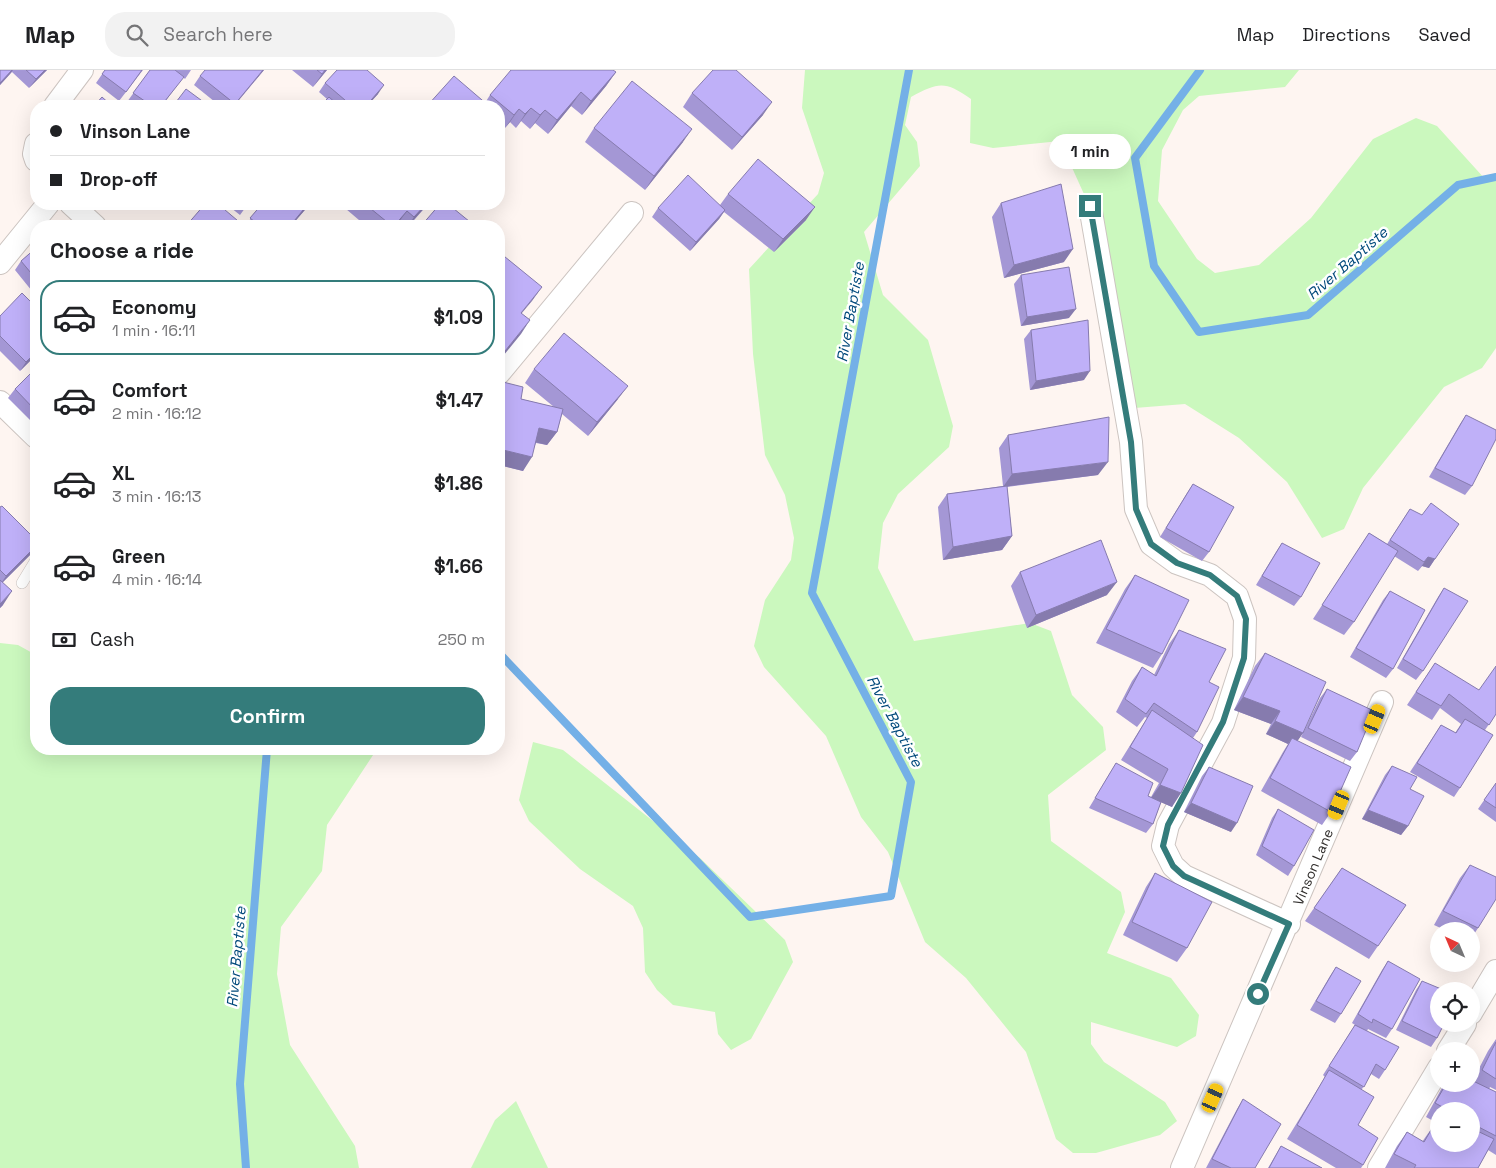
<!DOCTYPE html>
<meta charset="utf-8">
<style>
:root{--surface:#fff;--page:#f2f2f2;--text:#202124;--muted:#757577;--line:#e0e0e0;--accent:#347c7b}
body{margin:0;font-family:"Space Grotesk",sans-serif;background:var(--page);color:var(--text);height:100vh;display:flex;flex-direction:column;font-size:19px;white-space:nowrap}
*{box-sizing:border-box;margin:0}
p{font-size:16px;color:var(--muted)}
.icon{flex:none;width:28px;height:28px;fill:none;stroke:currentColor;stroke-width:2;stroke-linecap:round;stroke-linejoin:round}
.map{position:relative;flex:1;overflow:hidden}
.drawer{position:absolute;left:30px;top:150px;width:475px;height:535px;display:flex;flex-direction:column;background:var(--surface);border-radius:20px;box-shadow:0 5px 20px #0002}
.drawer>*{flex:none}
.banner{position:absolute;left:30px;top:30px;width:475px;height:110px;border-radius:20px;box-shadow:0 5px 20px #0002;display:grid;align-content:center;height:110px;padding:0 20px;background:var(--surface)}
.needle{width:32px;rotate:316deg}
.tools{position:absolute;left:1430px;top:852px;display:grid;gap:10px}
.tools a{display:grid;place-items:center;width:50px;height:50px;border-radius:50%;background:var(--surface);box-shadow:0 5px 20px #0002;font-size:25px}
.end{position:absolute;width:22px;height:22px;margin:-11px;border:6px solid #347c7b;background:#fff;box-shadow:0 0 0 2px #fff}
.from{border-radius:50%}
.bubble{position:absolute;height:35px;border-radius:18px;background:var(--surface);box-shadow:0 5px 20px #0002;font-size:16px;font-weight:800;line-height:35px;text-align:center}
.car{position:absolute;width:15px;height:30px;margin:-15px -8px;border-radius:6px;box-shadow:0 0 4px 1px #0007;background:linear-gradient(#f5c518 24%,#345 0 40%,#f5c518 0 76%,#345 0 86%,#f5c518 0)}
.banner b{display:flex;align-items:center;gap:18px;height:48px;font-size:19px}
.banner b+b{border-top:1px solid var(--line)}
.banner i{width:12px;height:12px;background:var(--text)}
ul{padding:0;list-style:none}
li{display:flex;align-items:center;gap:15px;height:75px;margin:0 10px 8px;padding:0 10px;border:2px solid transparent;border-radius:20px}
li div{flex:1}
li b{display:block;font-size:19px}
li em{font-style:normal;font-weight:800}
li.current{border-color:var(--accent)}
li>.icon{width:45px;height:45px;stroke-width:1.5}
h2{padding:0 20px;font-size:22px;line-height:60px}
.pay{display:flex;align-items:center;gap:12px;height:55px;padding:0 20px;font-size:19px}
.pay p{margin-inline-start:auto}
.primary-button{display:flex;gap:10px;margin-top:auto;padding:10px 20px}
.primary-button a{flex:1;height:58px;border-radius:20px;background:var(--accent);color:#fff;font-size:20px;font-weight:800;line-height:58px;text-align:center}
header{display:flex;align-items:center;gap:30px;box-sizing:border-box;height:70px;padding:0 25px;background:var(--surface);border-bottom:1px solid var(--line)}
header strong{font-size:24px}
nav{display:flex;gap:28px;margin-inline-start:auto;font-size:18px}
.search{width:350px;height:45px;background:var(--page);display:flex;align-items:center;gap:12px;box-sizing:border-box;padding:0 18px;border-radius:20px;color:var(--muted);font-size:19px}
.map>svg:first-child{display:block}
.green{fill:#cbf8be}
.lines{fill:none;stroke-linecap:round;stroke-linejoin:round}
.stream{stroke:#74b0e7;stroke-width:8}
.service-casing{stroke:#ccc4c0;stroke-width:12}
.minor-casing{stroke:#ccc4c0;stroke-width:24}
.service{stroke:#fff;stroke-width:11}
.minor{stroke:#fff;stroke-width:22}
.wall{fill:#a497d5}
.shaded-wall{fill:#867bae}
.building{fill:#bfb0f8;stroke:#867bae}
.route{stroke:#347c7b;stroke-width:6}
.labels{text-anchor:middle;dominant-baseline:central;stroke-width:5;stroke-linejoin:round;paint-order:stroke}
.street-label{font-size:14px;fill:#312e2c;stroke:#fff}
.water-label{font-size:15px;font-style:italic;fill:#00497b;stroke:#fff}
</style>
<header>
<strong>Map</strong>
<div class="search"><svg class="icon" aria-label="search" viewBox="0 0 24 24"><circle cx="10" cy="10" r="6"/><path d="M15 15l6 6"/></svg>Search here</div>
<nav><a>Map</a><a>Directions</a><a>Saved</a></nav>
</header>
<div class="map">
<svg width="1496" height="1098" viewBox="0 0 1496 1098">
<rect width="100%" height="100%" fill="#fef5f1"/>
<path class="green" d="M 805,0 L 1299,0 L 1285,17 L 1199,26 L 1183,40 L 1162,80 L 1158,131 L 1197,189 L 1215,203 L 1259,195 L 1311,148 L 1373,69 L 1416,48 L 1437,56 L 1485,109 L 1496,111 L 1496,278 L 1482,298 L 1444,317 L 1363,418 L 1344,459 L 1322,468 L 1287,412 L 1239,368 L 1185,334 L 1122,339 L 1088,133 L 1060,71 L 993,78 L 970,73 L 971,29 C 945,11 939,12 911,27 L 905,55 L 917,72 L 920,96 L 864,162 L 883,225 L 928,270 L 953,356 L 949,377 L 898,424 L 883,453 L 878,498 L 914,571 L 1030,553 L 1051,561 L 1072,625 L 1103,657 L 1106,680 L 1048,725 L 1051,771 L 1121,822 L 1125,842 L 1107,883 L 1171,908 L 1199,945 L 1196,966 L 1177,977 L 1091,952 L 1091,974 L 1104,992 L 1165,1032 L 1177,1051 L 1160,1065 L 1096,1083 L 1073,1083 L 1056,1069 L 1026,982 L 966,908 L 925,872 L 888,782 L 861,747 L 826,666 L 764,597 L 754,576 L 765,530 L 791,490 L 794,468 L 785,425 L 765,385 L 753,284 L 749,199 L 818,124 L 824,103 L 802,38 Z
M 0,573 L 18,575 L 36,585 L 36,679 L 377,679 L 327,755 L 322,801 L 281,857 L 277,904 L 290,975 L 355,1076 L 359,1098 L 0,1098 Z
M 533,672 L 563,680 L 700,788 L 785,870 L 793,892 L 751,969 L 731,980 L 718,964 L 715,942 L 673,935 L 657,920 L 645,902 L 643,858 L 633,836 L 580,799 L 529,751 L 519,730 Z
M 516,1031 L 548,1098 L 471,1098 L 495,1050 Z"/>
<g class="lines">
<path class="stream" d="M 1200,0 L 1135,88 L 1154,196 L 1199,262 L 1308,245 L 1458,115 L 1496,107
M 499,583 L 750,847 L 891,826 L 911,712 L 812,523 L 909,0
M 246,1098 L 240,1014 L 267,679"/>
<defs>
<path id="service" d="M 22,513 L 36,490"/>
<path id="minor" d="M 55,36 L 82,0
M 36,74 L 34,84 L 36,90
M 71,134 L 95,156
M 1090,136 L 1131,372 L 1136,439 L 1151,474 L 1177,493 L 1210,505 L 1237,526 L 1245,549 L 1244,588 L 1223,653 L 1168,755 L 1163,776 L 1173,796 L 1184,806 L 1289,854
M 0,193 L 48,134
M 499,303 L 632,143
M 0,332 L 36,367
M 1471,943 L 1496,901
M 1448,981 L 1465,954
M 1182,1098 L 1382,632
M 1379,1098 L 1439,998"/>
</defs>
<use href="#service" class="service-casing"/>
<use href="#minor" class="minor-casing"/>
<use href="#service" class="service"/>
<use href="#minor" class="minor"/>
</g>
<path class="wall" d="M 0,0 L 47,0 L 29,18 L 12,2 L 0,15 Z
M 105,0 L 143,0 L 119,31 L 96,13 Z
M 150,0 L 191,0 L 185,9 L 183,7 L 162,36 L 133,36 L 127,32 Z
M 264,0 L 234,36 L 220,36 L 194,15 L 200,6 Z
M 292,0 L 327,0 L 313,17 Z
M 616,2 L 606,16 L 582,45 L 571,36 L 548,64 L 535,53 L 530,59 L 521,51 L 516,58 L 510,52 L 505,58 L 499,54 L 499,36 L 427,36 L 485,33 L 490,25 Z
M 325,13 L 378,24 L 367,36 L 320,36 L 327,29 L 319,22 Z
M 692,23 L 763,45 L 732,80 L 683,37 Z
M 594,58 L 683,72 L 645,120 L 585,72 Z
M 728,124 L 806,150 L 774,182 L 724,142 L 719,149 L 690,181 L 652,147 L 658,138 L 720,135 Z
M 1001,133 L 1064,192 L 1004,208 L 992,147 Z
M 99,134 L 112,134 L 106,140 Z
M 226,134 L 248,134 L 240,145 Z
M 262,134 L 310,134 L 291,156 L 245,156 Z
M 350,134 L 428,134 L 409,156 L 399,156 L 397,154 L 396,156 L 366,156 L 346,139 Z
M 36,178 L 36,226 L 15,200 L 21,191 Z
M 1021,205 L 1069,248 L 1021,256 L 1014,214 Z
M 36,237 L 36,285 L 20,301 L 0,281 L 0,246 Z
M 1031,260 L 1084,310 L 1030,320 L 1024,269 Z
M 36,298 L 36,356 L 8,328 L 15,319 Z
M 534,299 L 618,329 L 588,366 L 562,344 L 557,362 L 547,375 L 536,373 L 523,401 L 499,395 L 499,311 L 521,329 L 554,337 L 525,313 Z
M 1466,345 L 1472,416 L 1465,425 L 1429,407 L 1460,354 Z
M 1008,365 L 1098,405 L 1007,417 L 1012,466 L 1002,480 L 943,490 L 938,437 L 947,424 L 1003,416 L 999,378 Z
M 1193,414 L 1209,482 L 1202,491 L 1160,467 L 1187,423 Z
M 0,437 L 33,482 L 3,512 L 3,535 L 0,538 Z
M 1410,439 L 1435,489 L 1429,498 L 1422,496 L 1418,501 L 1394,486 L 1354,552 L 1344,565 L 1313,549 L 1369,463 L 1387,474 Z
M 1282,473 L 1301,527 L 1294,536 L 1256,515 L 1276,482 Z
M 1020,502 L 1107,525 L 1027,558 L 1011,516 Z
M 1135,505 L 1162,584 L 1153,598 L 1096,573 L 1125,519 Z
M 1444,518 L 1423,601 L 1416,610 L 1397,598 L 1438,527 Z
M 1390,521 L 1393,599 L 1386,608 L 1350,587 L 1383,530 Z
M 1179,560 L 1209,612 L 1197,662 L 1193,668 L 1172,737 L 1161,732 L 1153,754 L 1146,763 L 1089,738 L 1116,693 L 1148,726 L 1151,727 L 1159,713 L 1121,690 L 1147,648 L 1145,647 L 1137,657 L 1116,642 L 1132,611 L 1142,597 L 1154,605 L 1169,574 Z
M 1265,583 L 1304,661 L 1320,628 L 1327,619 L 1357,682 L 1350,691 L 1301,667 L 1303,663 L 1297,671 L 1331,742 L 1322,755 L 1261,721 L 1283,682 L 1288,674 L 1266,664 L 1271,654 L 1234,640 L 1255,596 Z
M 1435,593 L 1496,644 L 1485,660 L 1460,718 L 1454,727 L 1410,702 L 1441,655 L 1455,663 L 1461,654 L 1440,638 L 1432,650 L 1407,635 Z
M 1392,696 L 1410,719 L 1408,756 L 1401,765 L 1362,749 L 1385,705 Z
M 1209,697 L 1231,762 L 1184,742 L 1202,706 Z
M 1496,713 L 1496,752 L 1478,739 Z
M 1278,739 L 1294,796 L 1288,806 L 1256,785 L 1272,748 Z
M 1470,795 L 1478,858 L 1471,869 L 1471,861 L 1447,861 L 1434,855 L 1460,808 Z
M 1342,798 L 1406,835 L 1369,889 L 1305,851 Z
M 1155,803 L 1187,878 L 1177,892 L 1123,865 L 1146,817 Z
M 1388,891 L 1392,959 L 1386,968 L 1368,959 L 1367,961 L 1385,1000 L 1379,1009 L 1371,1004 L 1362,1019 L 1358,1055 L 1363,1095 L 1361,1098 L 1336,1098 L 1287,1069 L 1325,1007 L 1323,1005 L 1355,955 L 1352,953 L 1382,900 Z
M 1336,897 L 1341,944 L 1335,953 L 1310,940 L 1330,906 Z
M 1422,911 L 1437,968 L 1431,977 L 1396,960 L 1416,920 Z
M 1496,969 L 1496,1020 L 1490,1017 L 1489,1019 L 1496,1022 L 1496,1085 L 1488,1080 L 1478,1098 L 1385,1098 L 1397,1076 L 1407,1062 L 1422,1072 L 1434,1055 L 1471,1074 L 1471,1041 L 1439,1041 L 1439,1054 L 1426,1047 L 1444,1014 L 1471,1014 L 1488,981 Z
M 1243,1029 L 1255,1098 L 1206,1098 L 1237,1039 Z
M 1281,1076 L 1322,1098 L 1268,1098 L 1275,1086 Z"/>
<path class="shaded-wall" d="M 12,0 L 13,0 L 9,5 L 0,15 L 0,13 Z
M 45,0 L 47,0 L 29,18 L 36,9 Z
M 263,0 L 264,0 L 234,36 Z
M 325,0 L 327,0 L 313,17 L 322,4 Z
M 616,2 L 606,16 L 582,45 L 591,31 Z
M 384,15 L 378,24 L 367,36 L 366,36 Z
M 581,22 L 571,36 L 548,64 L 557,50 Z
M 772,32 L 763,45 L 732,80 L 742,67 Z
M 531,38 L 521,51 L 516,58 L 525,44 Z
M 519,39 L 510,52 L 505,58 L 514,45 Z
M 545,40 L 535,53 L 530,59 L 540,45 Z
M 692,59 L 683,72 L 645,120 L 654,106 Z
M 308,134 L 310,134 L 291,156 L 290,156 Z
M 426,134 L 428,134 L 408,156 L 414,147 Z
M 815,137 L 806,150 L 774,182 L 783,169 Z
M 725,140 L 719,149 L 690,181 L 696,172 Z
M 407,141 L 396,156 L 394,156 Z
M 1073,179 L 1064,192 L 1004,208 L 1014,195 Z
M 542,217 L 532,231 L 511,256 L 521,243 Z
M 1076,239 L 1069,248 L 1021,256 L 1027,247 Z
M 530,250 L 521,264 L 499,291 L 499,289 L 501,286 Z
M 36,282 L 36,285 L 20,301 L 26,292 Z
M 1090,301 L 1084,310 L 1030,320 L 1036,311 Z
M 628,316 L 618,329 L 588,366 L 597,352 Z
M 539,358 L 557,362 L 547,375 L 530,371 Z
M 499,379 L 532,387 L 523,401 L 499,395 Z
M 1108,392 L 1098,405 L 1003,417 L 1012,404 Z
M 1012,466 L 1002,480 L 943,490 L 953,477 Z
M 36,476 L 33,482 L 0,515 L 6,506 Z
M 1428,487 L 1435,489 L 1429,498 L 1422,496 L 1418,501 Z
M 1117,512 L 1107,525 L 1027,558 L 1036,545 Z
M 12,521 L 3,535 L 0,538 L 0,534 Z
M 1243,627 L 1280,641 L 1271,654 L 1234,640 Z
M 1275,651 L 1303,663 L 1294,676 L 1292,668 L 1288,674 L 1266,664 Z
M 1160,715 L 1181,723 L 1172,737 L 1151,728 Z
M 1191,733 L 1237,753 L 1231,762 L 1184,742 Z
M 1368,740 L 1408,756 L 1401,765 L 1362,749 Z"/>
<path class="building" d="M 0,0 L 12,0 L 0,13 Z
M 26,0 L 45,0 L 36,9 Z
M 105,0 L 142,0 L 126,22 L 102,4 Z
M 150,0 L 175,0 L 184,7 L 161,36 L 152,36 L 133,23 Z
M 205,0 L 263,0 L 235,34 L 200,6 Z
M 317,0 L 325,0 L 322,4 Z
M 337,0 L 367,0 L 384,15 L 366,36 L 352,36 L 325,13 Z
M 511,0 L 613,0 L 616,2 L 591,31 L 581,22 L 557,50 L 545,40 L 540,45 L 531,38 L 525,44 L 519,39 L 514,45 L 490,25 Z
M 713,0 L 736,0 L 772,32 L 742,67 L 692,23 Z
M 454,6 L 489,36 L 427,36 Z
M 632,11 L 692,59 L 654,106 L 594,58 Z
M 186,19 L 209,36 L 173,36 Z
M 102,27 L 112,36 L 94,36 Z
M 329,27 L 339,36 L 320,36 Z
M 758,89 L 815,137 L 783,169 L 728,124 Z
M 688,105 L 725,140 L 696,172 L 658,138 Z
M 1061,114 L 1073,179 L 1014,195 L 1001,133 Z
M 205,134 L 218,134 L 244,156 L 186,156 Z
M 262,134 L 308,134 L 290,156 L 260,156 L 250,148 Z
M 365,134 L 426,134 L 414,147 L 407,141 L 394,156 L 392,156 Z
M 440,134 L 448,134 L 475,156 L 421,156 Z
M 67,152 L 69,156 L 61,156 Z
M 36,178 L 36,209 L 21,191 Z
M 499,182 L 542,217 L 521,243 L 530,250 L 501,286 L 499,284 Z
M 1069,197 L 1076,239 L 1027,247 L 1021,205 Z
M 22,223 L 36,237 L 36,282 L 26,292 L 0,266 L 0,246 Z
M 1088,250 L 1090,301 L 1036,311 L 1031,260 Z
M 564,263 L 628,316 L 597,352 L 534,299 Z
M 36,298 L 36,341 L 15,319 Z
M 499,311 L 523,317 L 521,329 L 563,339 L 557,362 L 539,358 L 532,387 L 499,379 Z
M 1466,345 L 1496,360 L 1496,369 L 1472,416 L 1435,398 Z
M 1109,347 L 1108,392 L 1012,404 L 1008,365 Z
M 1193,414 L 1234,437 L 1209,482 L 1166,458 Z
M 1007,416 L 1012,466 L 953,477 L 947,424 Z
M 1431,433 L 1459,454 L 1435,489 L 1428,487 L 1424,492 L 1390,470 L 1410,439 L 1422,445 Z
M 2,436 L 36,470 L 36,476 L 6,506 L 0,500 L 0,437 Z
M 1369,463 L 1398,481 L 1354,552 L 1322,535 Z
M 1101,470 L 1117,512 L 1036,545 L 1020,502 Z
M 1282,473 L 1320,493 L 1301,527 L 1262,506 Z
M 1135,505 L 1189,530 L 1162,584 L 1106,559 Z
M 0,510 L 12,521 L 0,534 Z
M 1444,518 L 1468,531 L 1423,601 L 1403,589 Z
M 1390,521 L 1425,540 L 1393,599 L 1356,578 Z
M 1179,560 L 1226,579 L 1209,612 L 1219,617 L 1197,662 L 1154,633 L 1146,644 L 1125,629 L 1142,597 L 1156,606 Z
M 1265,583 L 1326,612 L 1303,663 L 1275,651 L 1280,641 L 1243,627 Z
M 1435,593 L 1479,620 L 1496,596 L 1496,644 L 1489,655 L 1449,624 L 1441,636 L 1416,622 Z
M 1327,619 L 1374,641 L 1357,682 L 1308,658 Z
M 1152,640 L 1203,675 L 1181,723 L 1160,715 L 1168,699 L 1130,677 Z
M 1465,649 L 1493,665 L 1460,718 L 1417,693 L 1441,655 L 1456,663 Z
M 1292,668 L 1351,697 L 1331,742 L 1270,708 Z
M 1116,693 L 1153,713 L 1148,726 L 1161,732 L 1153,754 L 1095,728 Z
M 1392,696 L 1417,707 L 1410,719 L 1424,726 L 1408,756 L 1368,740 Z
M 1209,697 L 1253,716 L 1237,753 L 1191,733 Z
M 1496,713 L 1496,738 L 1484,730 Z
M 1278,739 L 1314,760 L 1294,796 L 1262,776 Z
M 1470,795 L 1496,807 L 1496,829 L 1478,858 L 1443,841 Z
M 1342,798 L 1406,835 L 1378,876 L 1314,838 Z
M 1155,803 L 1212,832 L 1187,878 L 1132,852 Z
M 1388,891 L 1420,909 L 1392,959 L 1373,949 L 1372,953 L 1358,944 Z
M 1336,897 L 1361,911 L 1341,944 L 1316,931 Z
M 1422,911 L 1446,921 L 1439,921 L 1439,954 L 1444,954 L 1437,968 L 1402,951 Z
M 1355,955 L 1399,977 L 1385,1000 L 1376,994 L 1364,1017 L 1329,996 Z
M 1496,972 L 1496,1009 L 1482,1000 Z
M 1329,1000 L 1374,1027 L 1358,1055 L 1378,1068 L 1363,1095 L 1297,1055 Z
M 1471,1010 L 1496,1022 L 1496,1066 L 1471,1053 L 1471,1041 L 1450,1041 L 1435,1033 L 1446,1014 L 1471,1014 Z
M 1243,1029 L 1281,1054 L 1255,1098 L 1231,1098 L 1212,1089 Z
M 1434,1055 L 1439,1058 L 1439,1074 L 1471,1074 L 1471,1058 L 1494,1069 L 1478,1098 L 1414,1098 L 1416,1095 L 1394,1084 L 1407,1062 L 1424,1072 Z
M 1281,1076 L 1322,1098 L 1269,1098 Z"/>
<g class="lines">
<path class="route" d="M 1090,136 L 1131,372 L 1136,439 L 1151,474 L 1177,493 L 1210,505 L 1237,526 L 1246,549 L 1244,588 L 1223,652 L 1168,755 L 1163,776 L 1173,796 L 1184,806 L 1289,854 L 1258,924"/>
</g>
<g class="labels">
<g class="street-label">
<text transform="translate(1313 797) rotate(-67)">Vinson Lane</text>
</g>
<g class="water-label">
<text transform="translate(1347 193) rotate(-41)">River Baptiste</text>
<text transform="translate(850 242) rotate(-80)">River Baptiste</text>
<text transform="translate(895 651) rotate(62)">River Baptiste</text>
<text transform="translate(236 887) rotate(-85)">River Baptiste</text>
</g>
</g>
</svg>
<div class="tools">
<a><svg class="needle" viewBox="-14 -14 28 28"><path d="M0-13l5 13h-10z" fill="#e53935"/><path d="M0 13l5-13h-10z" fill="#757577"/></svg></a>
<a><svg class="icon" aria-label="locate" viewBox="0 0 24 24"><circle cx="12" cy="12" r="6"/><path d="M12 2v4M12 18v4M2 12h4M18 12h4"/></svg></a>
<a>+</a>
<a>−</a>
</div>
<i class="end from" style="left:1258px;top:924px"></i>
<i class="end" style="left:1090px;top:136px"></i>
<div class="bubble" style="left:1049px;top:64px;width:82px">1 min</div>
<i class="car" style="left:1375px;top:649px;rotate:23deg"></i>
<i class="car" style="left:1339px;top:735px;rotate:203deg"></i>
<i class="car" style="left:1213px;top:1028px;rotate:24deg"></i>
<div class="banner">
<b><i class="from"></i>Vinson Lane</b>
<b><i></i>Drop-off</b>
</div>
<section class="drawer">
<h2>Choose a ride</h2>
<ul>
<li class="current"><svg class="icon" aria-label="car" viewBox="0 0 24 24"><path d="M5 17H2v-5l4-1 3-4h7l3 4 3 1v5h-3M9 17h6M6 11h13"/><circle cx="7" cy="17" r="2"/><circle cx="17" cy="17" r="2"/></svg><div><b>Economy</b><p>1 min · 16:11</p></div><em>$1.09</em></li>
<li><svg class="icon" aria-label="car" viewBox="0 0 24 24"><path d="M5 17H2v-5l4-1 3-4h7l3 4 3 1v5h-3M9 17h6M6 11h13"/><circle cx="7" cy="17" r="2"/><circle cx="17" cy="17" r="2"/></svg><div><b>Comfort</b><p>2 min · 16:12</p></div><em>$1.47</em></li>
<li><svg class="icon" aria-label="car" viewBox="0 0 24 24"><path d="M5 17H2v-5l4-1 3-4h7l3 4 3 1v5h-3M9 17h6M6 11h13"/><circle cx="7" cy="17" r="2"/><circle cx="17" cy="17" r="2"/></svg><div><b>XL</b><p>3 min · 16:13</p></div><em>$1.86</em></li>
<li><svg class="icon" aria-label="car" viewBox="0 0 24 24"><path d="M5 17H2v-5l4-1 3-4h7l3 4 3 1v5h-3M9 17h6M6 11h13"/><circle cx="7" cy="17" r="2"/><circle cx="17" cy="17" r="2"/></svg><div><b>Green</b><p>4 min · 16:14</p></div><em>$1.66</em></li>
</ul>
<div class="pay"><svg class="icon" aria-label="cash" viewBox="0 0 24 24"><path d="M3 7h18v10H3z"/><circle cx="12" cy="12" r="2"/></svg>Cash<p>250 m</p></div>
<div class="primary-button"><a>Confirm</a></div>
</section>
</div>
